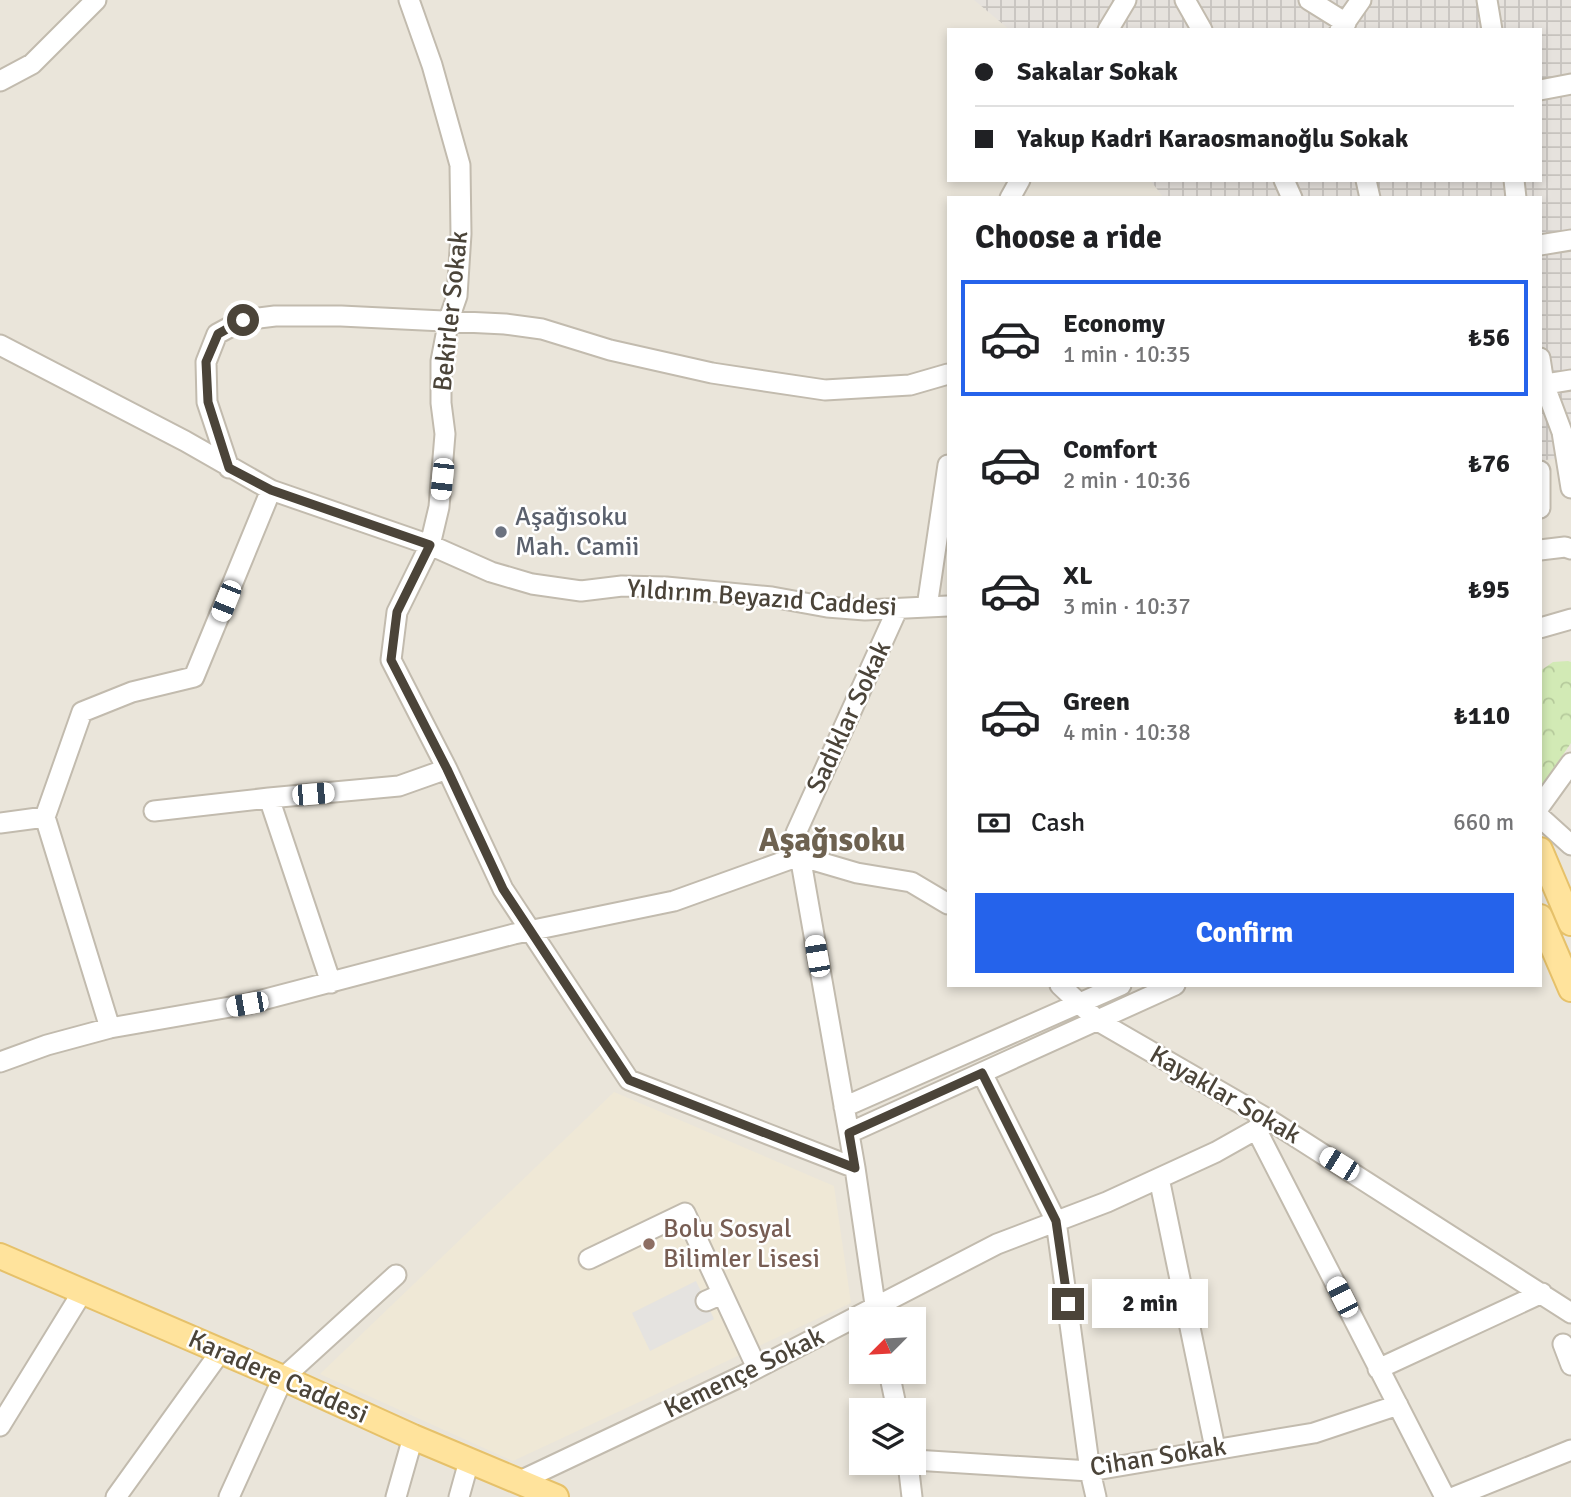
<!DOCTYPE html>
<meta charset="utf-8">
<style>
:root{--surface:#fff;--page:#f6f6f6;--text:#202124;--muted:#757577;--line:#e0e0e0;--accent:#2563eb}
body{margin:0;font-family:Signika,sans-serif;background:var(--page);color:var(--text);height:100vh;display:flex;flex-direction:column;font-size:26px;white-space:nowrap}
*{box-sizing:border-box;margin:0}
p{font-size:23px;color:var(--muted)}
.icon{flex:none;width:38px;height:38px;fill:none;stroke:currentColor;stroke-width:2;stroke-linecap:round;stroke-linejoin:round}
.map{position:relative;flex:1;overflow:hidden}
.details{position:absolute;left:947px;top:196px;width:595px;height:791px;display:flex;flex-direction:column;background:var(--surface);border-radius:0px;box-shadow:0 4px 10px #0003}
.details>*{flex:none}
.banner{position:absolute;left:947px;top:28px;width:595px;height:154px;border-radius:0px;box-shadow:0 4px 10px #0003;display:grid;align-content:center;height:154px;padding:0 28px;background:var(--surface)}
.needle{width:46px;rotate:246deg}
.fabs{position:absolute;left:849px;top:1307px;display:grid;gap:14px}
.fabs a{display:grid;place-items:center;width:77px;height:77px;border-radius:0px;background:var(--surface);box-shadow:0 4px 10px #0003;font-size:35px}
.end{position:absolute;width:32px;height:32px;margin:-16px;border:9px solid #4b4439;background:#fff;box-shadow:0 0 0 4px #fff}
.from{border-radius:50%}
.bubble{position:absolute;height:49px;border-radius:0px;background:var(--surface);box-shadow:0 4px 10px #0003;font-size:23px;font-weight:800;line-height:49px;text-align:center}
.car{position:absolute;width:21px;height:42px;margin:-21px -10px;border-radius:9px;box-shadow:0 0 5px 2px #0007;background:linear-gradient(#fff 24%,#345 0 40%,#fff 0 76%,#345 0 86%,#fff 0)}
.banner b{display:flex;align-items:center;gap:24px;height:66px;font-size:26px}
.banner b+b{border-top:2px solid var(--line)}
.banner i{width:18px;height:18px;background:var(--text)}
ul{padding:0;list-style:none}
li{display:flex;align-items:center;gap:21px;height:116px;margin:0 14px 10px;padding:0 14px;border:4px solid transparent;border-radius:0px}
li div{flex:1}
li b{display:block;font-size:26px}
li em{font-style:normal;font-weight:800}
li.selected{border-color:var(--accent)}
li>.icon{width:63px;height:63px;stroke-width:1.5}
h2{padding:0 28px;font-size:32px;line-height:84px}
.pay{display:flex;align-items:center;gap:18px;height:77px;padding:0 28px;font-size:26px}
.pay p{margin-inline-start:auto}
.cta{display:flex;gap:14px;margin-top:auto;padding:14px 28px}
.cta a{flex:1;height:80px;border-radius:0px;background:var(--accent);color:#fff;font-size:28px;font-weight:800;line-height:80px;text-align:center}
.map>svg:first-child{display:block}
.residential{fill:#eae5da;fill-rule:evenodd}
.industrial{fill:url(#industrial-grid)}
.education{fill:#efe8d6}
.forest{fill:url(#forest-crowns)}
.parking{fill:#e5e3e0}
.lines{fill:none;stroke-linecap:round;stroke-linejoin:round}
.minor-casing{stroke:#c2bbae;stroke-width:23}
.major-casing{stroke:#e6c16a;stroke-width:28}
.minor{stroke:#fff;stroke-width:19}
.major{stroke:#ffe39c;stroke-width:24}
.route{stroke:#4b4439;stroke-width:9}
.worship-dot{fill:#6b7280;stroke:#fff;stroke-width:2.5}
.education-dot{fill:#8d6e63;stroke:#fff;stroke-width:2.5}
.labels{text-anchor:middle;dominant-baseline:central;stroke-width:5;stroke-linejoin:round;paint-order:stroke}
.street-label{font-size:26px;fill:#4b4439;stroke:#fff}
.worship-label{font-size:26px;fill:#5b616d;stroke:#fff;text-anchor:start}
.education-label{font-size:26px;fill:#785e54;stroke:#fff;text-anchor:start}
.district-label{font-size:33px;font-weight:bold;fill:#6e6250;stroke:#fff}
</style>
<div class="map">
<svg width="1571" height="1497" viewBox="0 0 1571 1497">
<defs>
<pattern id="industrial-grid" width="8" height="8" patternUnits="userSpaceOnUse" patternTransform="scale(1.75)"><rect width="8" height="8" fill="#e6e2dd"/><path d="M0 4h8M4 0v8" fill="none" stroke="#c7c3be"/></pattern>
<pattern id="forest-crowns" width="20" height="18" patternUnits="userSpaceOnUse" patternTransform="scale(1.75)"><rect width="20" height="18" fill="#d2eab5"/><path d="M2 6a3 3 0 1 1 6 0M12 15a3 3 0 1 1 6 0" fill="none" stroke="#b6ca9c"/></pattern>
</defs>
<rect width="100%" height="100%" fill="#f6f3ec"/>
<path class="residential" d="M 0,0 L 1571,0 L 1571,1497 L 0,1497 ZM 948,30 L 1540,30 L 1540,180 L 948,180 ZM 948,198 L 1540,198 L 1540,985 L 948,985 ZM 861,1320 L 914,1320 L 914,1372 L 861,1372 ZM 861,1410 L 914,1410 L 914,1463 L 861,1463 Z"/>
<path class="industrial" d="M 974,0 L 1571,0 L 1571,456 L 1540,461 L 1540,198 L 1279,198 L 1277,195 L 1268,198 L 1164,198 L 1150,180 L 1540,180 L 1540,30 L 1010,30 Z"/>
<path class="education" d="M 614,1092 L 834,1186 L 851,1303 L 513,1461 L 320,1374 Z"/>
<path class="forest" d="M 1568,661 L 1571,662 L 1571,743 L 1540,788 L 1540,671 L 1553,662 Z"/>
<path class="parking" d="M 696,1281 L 714,1319 L 650,1351 L 632,1313 Z"/>
<g class="lines">
<defs>
<path id="minor" d="M 409,0 L 432,65 L 460,165 L 461,234 L 457,296 L 449,319 L 441,361 L 441,403 L 445,434 L 439,507 L 430,545 L 397,612 L 391,660 L 447,769 L 503,889 L 629,1080 L 855,1168
M 1185,0 L 1202,30
M 1309,0 L 1346,23
M 1487,0 L 1492,30
M 1108,30 L 1126,0
M 1340,30 L 1361,0
M 0,81 L 32,64 L 96,0
M 1540,90 L 1571,84
M 1284,180 L 1292,198
M 1366,180 L 1370,198
M 1514,180 L 1516,198
M 1010,198 L 1020,180
M 1540,245 L 1571,240
M 0,345 L 185,441 L 271,490 L 430,545 L 491,572 L 532,584 L 581,591 L 622,586 L 666,587 L 772,597 L 827,607 L 865,610 L 948,606
M 1540,358 L 1544,384 L 1562,432 L 1571,488
M 1540,385 L 1571,380
M 229,468 L 207,402 L 206,362 L 217,334 L 243,320 L 275,316 L 341,316 L 505,324 L 542,329 L 610,350 L 712,373 L 825,390 L 910,385 L 948,374
M 1540,471 L 1540,508
M 1540,550 L 1565,547 L 1571,549
M 927,607 L 948,465
M 1540,628 L 1571,619
M 1540,806 L 1571,763
M 154,811 L 269,798
M 45,817 L 82,712 L 132,692 L 194,677 L 271,490
M 1540,817 L 1571,845
M 0,823 L 45,817 L 110,1028
M 331,983 L 269,798 L 399,786 L 447,769
M 1060,985 L 1098,1021 L 1271,1121 L 1571,1313
M 0,1062 L 47,1045 L 110,1028 L 247,1004 L 514,934 L 674,901 L 799,856 L 857,873 L 911,882 L 948,904
M 982,1073 L 1056,1221 L 1090,1471 L 1096,1497
M 844,1107 L 1121,985
M 1256,1129 L 1445,1497
M 849,1133 L 1175,985
M 1159,1178 L 1215,1448
M 589,1259 L 685,1213 L 757,1368
M 706,1301 L 722,1294
M 877,1318 L 855,1168 L 796,833 L 897,610
M 1563,1344 L 1571,1365
M 1378,1369 L 1542,1293
M 889,1372 L 897,1410
M 0,1426 L 83,1291
M 914,1460 L 1090,1471 L 1314,1433 L 1398,1405
M 908,1463 L 912,1497
M 520,1481 L 742,1376 L 997,1244 L 1107,1202 L 1216,1152 L 1271,1121
M 116,1497 L 221,1351
M 229,1497 L 283,1378 L 396,1275
M 396,1497 L 413,1437
M 459,1497 L 469,1461
M 1454,1497 L 1571,1450"/>
<path id="major" d="M 1540,850 L 1571,923
M 1540,917 L 1571,989
M 0,1256 L 283,1378 L 413,1437 L 556,1497"/>
</defs>
<use href="#minor" class="minor-casing"/>
<use href="#major" class="major-casing"/>
<use href="#minor" class="minor"/>
<use href="#major" class="major"/>
</g>
<g class="lines">
<path class="route" d="M 243,320 L 218,334 L 206,362 L 208,402 L 229,468 L 271,490 L 430,545 L 397,612 L 391,660 L 447,769 L 503,889 L 629,1080 L 855,1168 L 849,1133 L 982,1073 L 1056,1221 L 1068,1304"/>
</g>
<circle class="worship-dot" cx="501" cy="532" r="7"/>
<circle class="education-dot" cx="649" cy="1244" r="7"/>
<g class="labels">
<g class="street-label">
<text transform="translate(451 311) rotate(-84)">Bekirler Sokak</text>
<text transform="translate(762 598) rotate(4)">Yıldırım Beyazıd Caddesi</text>
<text transform="translate(849 717) rotate(-65)">Sadıklar Sokak</text>
<text transform="translate(1225 1095) rotate(30)">Kayaklar Sokak</text>
<text transform="translate(744 1373) rotate(-26)">Kemençe Sokak</text>
<text transform="translate(278 1377) rotate(24)">Karadere Caddesi</text>
<text transform="translate(1158 1457) rotate(-9)">Cihan Sokak</text>
</g>
<g class="worship-label">
<text x="515" y="517">Aşağısoku<tspan x="515" dy="30">Mah. Camii</tspan></text>
</g>
<g class="education-label">
<text x="663" y="1229">Bolu Sosyal<tspan x="663" dy="30">Bilimler Lisesi</tspan></text>
</g>
<g class="district-label">
<text x="832" y="840">Aşağısoku</text>
</g>
</g>
</svg>
<div class="fabs">
<a><svg class="needle" viewBox="-14 -14 28 28"><path d="M0-13l5 13h-10z" fill="#e53935"/><path d="M0 13l5-13h-10z" fill="#757577"/></svg></a>
<a><svg class="icon" aria-label="layers" viewBox="0 0 24 24"><path d="M12 4l9 5-9 5-9-5zM3 14l9 5 9-5"/></svg></a>
</div>
<i class="end from" style="left:243px;top:320px"></i>
<i class="end" style="left:1068px;top:1304px"></i>
<div class="bubble" style="left:1092px;top:1279px;width:116px">2 min</div>
<i class="car" style="left:442px;top:479px;rotate:186deg"></i>
<i class="car" style="left:226px;top:601px;rotate:202deg"></i>
<i class="car" style="left:313px;top:794px;rotate:85deg"></i>
<i class="car" style="left:817px;top:956px;rotate:350deg"></i>
<i class="car" style="left:247px;top:1004px;rotate:260deg"></i>
<i class="car" style="left:1339px;top:1164px;rotate:302deg"></i>
<i class="car" style="left:1342px;top:1297px;rotate:333deg"></i>
<div class="banner">
<b><i class="from"></i>Sakalar Sokak</b>
<b><i></i>Yakup Kadri Karaosmanoğlu Sokak</b>
</div>
<section class="details">
<h2>Choose a ride</h2>
<ul>
<li class="selected"><svg class="icon" aria-label="car" viewBox="0 0 24 24"><path d="M5 17H2v-5l4-1 3-4h7l3 4 3 1v5h-3M9 17h6M6 11h13"/><circle cx="7" cy="17" r="2"/><circle cx="17" cy="17" r="2"/></svg><div><b>Economy</b><p>1 min · 10:35</p></div><em>₺56</em></li>
<li><svg class="icon" aria-label="car" viewBox="0 0 24 24"><path d="M5 17H2v-5l4-1 3-4h7l3 4 3 1v5h-3M9 17h6M6 11h13"/><circle cx="7" cy="17" r="2"/><circle cx="17" cy="17" r="2"/></svg><div><b>Comfort</b><p>2 min · 10:36</p></div><em>₺76</em></li>
<li><svg class="icon" aria-label="car" viewBox="0 0 24 24"><path d="M5 17H2v-5l4-1 3-4h7l3 4 3 1v5h-3M9 17h6M6 11h13"/><circle cx="7" cy="17" r="2"/><circle cx="17" cy="17" r="2"/></svg><div><b>XL</b><p>3 min · 10:37</p></div><em>₺95</em></li>
<li><svg class="icon" aria-label="car" viewBox="0 0 24 24"><path d="M5 17H2v-5l4-1 3-4h7l3 4 3 1v5h-3M9 17h6M6 11h13"/><circle cx="7" cy="17" r="2"/><circle cx="17" cy="17" r="2"/></svg><div><b>Green</b><p>4 min · 10:38</p></div><em>₺110</em></li>
</ul>
<div class="pay"><svg class="icon" aria-label="cash" viewBox="0 0 24 24"><path d="M3 7h18v10H3z"/><circle cx="12" cy="12" r="2"/></svg>Cash<p>660 m</p></div>
<div class="cta"><a>Confirm</a></div>
</section>
</div>
